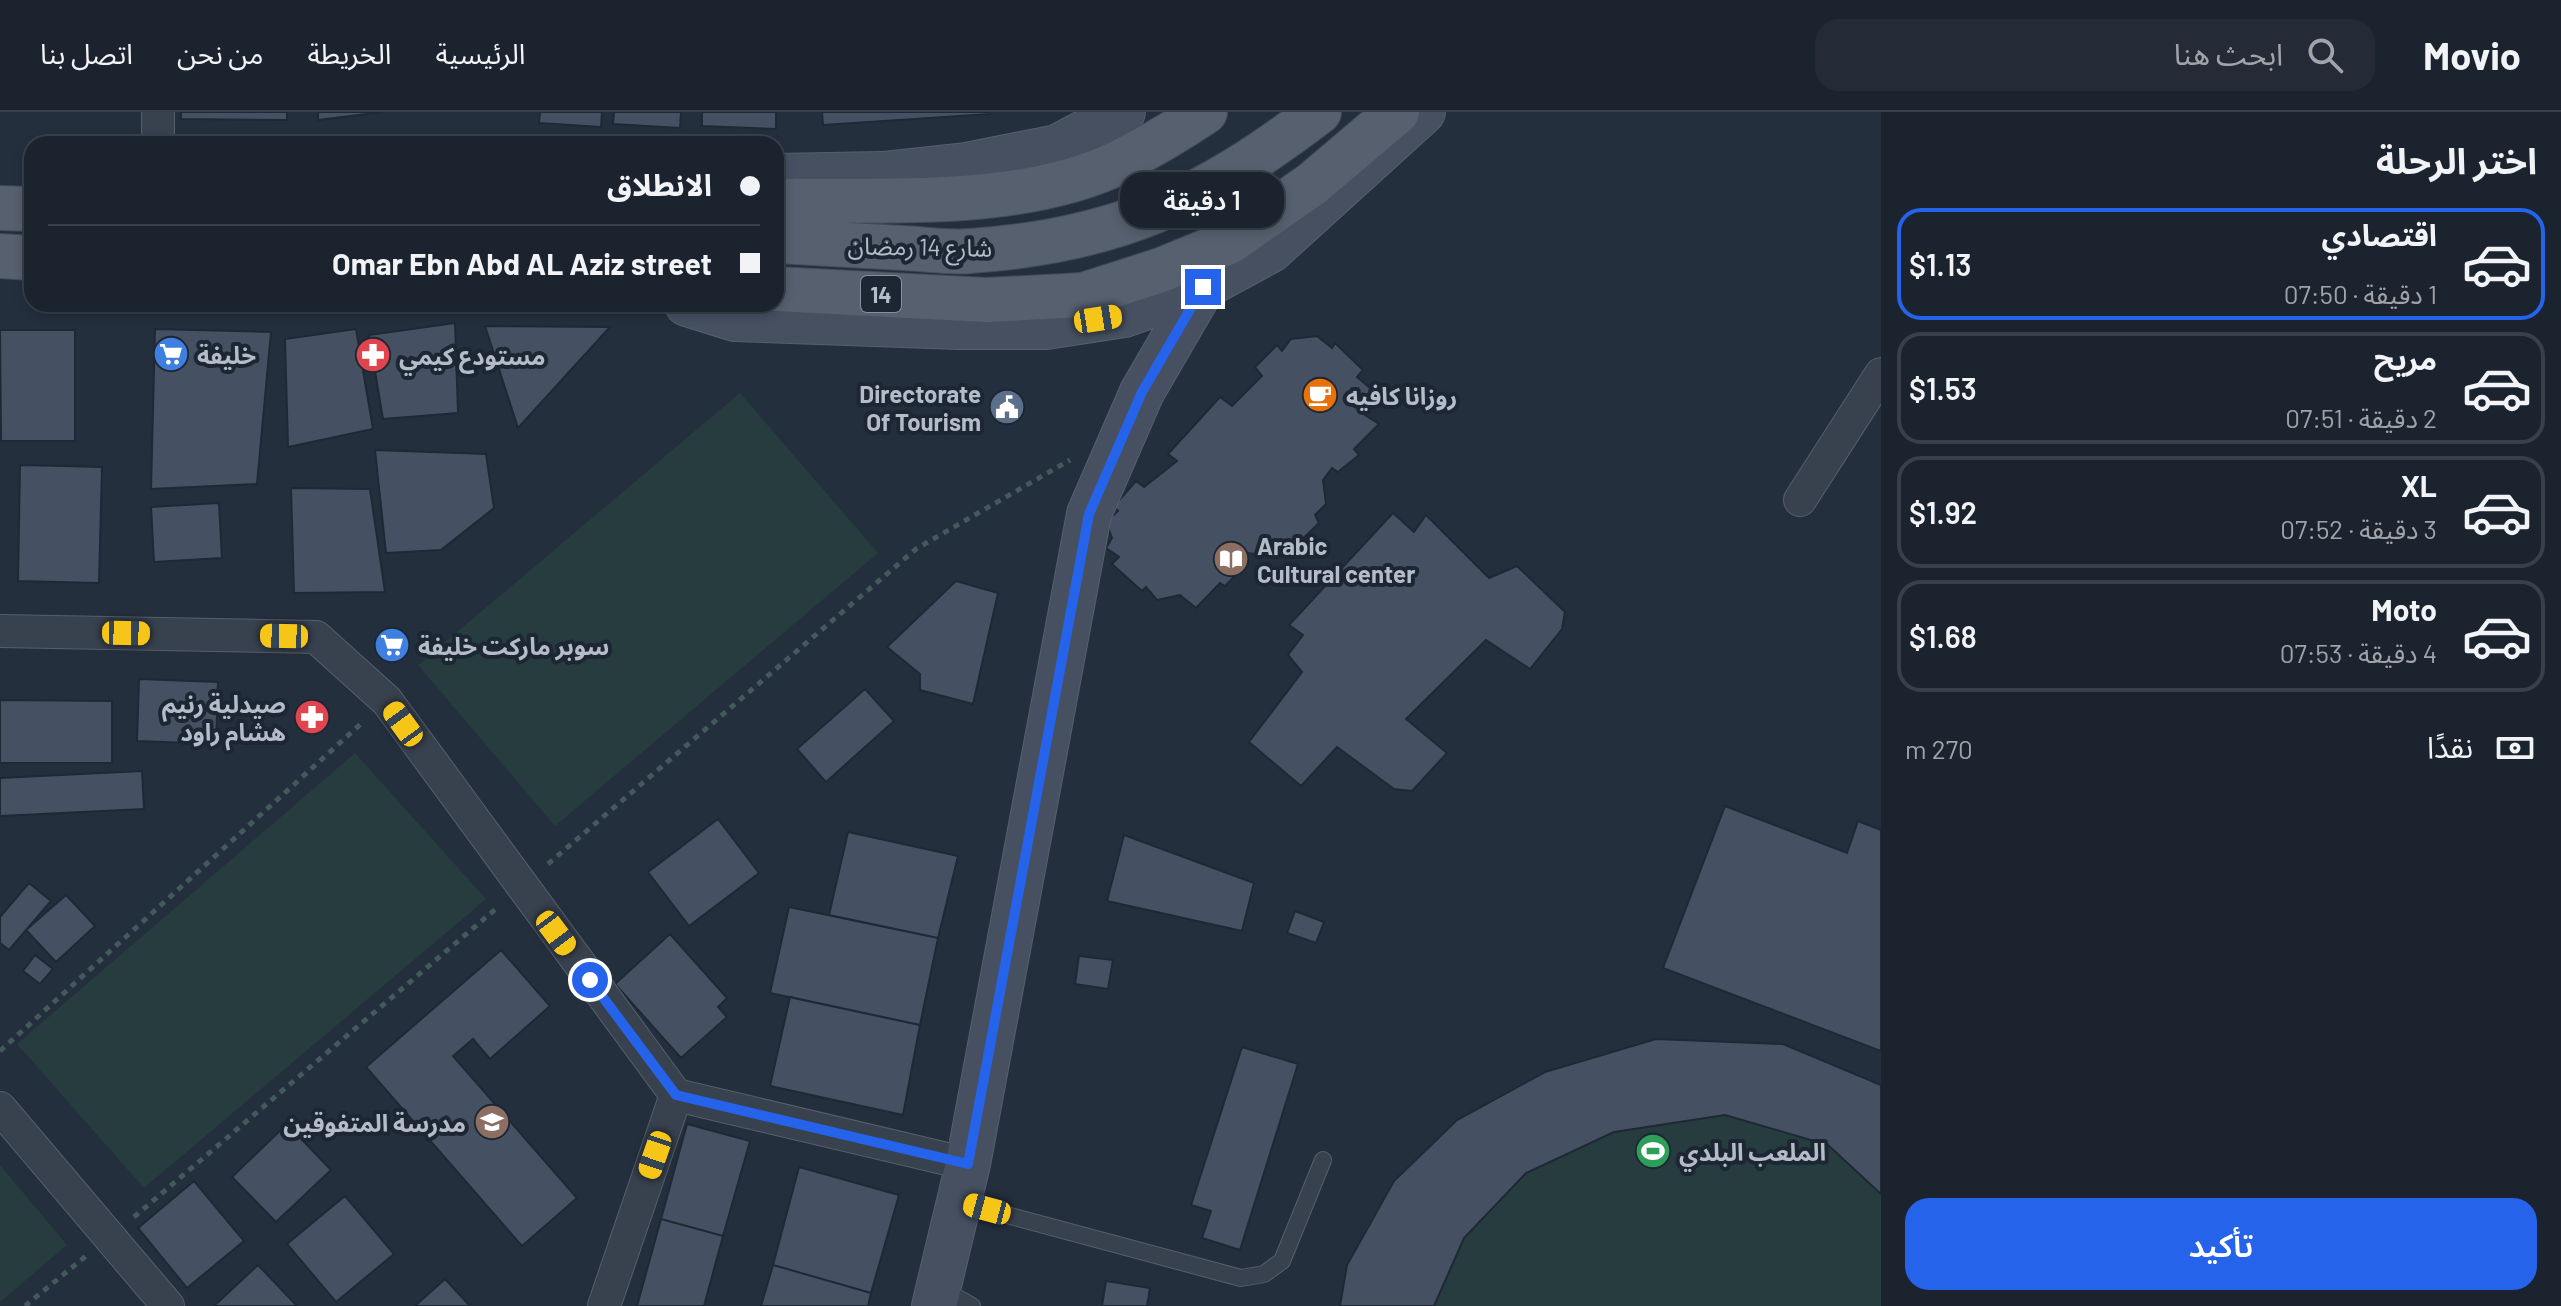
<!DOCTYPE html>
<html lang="ar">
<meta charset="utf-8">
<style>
:root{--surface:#1b232e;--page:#242b36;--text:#f1f3f6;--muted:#a0a4aa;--line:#39404a;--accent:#2563eb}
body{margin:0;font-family:Barlow,"Noto Sans Arabic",sans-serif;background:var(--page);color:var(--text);direction:rtl;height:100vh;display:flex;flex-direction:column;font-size:30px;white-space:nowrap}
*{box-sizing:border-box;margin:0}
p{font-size:26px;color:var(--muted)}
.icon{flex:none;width:44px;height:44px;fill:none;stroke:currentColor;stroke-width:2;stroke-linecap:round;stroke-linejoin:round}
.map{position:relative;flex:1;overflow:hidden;direction:ltr}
.panel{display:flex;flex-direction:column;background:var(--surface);width:680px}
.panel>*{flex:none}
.top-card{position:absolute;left:24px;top:24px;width:760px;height:176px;border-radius:24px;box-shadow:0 4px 12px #0003,0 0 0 2px var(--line);direction:rtl;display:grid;align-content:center;height:176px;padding:0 24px;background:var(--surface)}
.end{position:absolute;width:36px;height:36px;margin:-18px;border:10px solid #2563eb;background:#fff;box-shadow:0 0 0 4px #fff}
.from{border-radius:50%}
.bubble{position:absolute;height:56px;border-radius:24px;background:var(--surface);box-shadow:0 4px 12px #0003,0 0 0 2px var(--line);font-size:26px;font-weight:600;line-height:56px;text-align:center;direction:rtl}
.car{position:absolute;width:24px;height:48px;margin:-24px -12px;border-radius:10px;box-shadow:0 0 6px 2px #0007;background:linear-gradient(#f5c518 24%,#345 0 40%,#f5c518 0 76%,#345 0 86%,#f5c518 0)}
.top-card b{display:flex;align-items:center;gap:28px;height:76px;font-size:30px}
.top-card b+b{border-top:2px solid var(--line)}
.top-card i{width:20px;height:20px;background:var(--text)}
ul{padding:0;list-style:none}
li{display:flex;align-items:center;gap:24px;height:112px;margin:0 16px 12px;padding:0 8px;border:4px solid var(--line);border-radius:24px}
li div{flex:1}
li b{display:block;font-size:30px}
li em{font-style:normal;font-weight:600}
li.selected{border-color:var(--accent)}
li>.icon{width:72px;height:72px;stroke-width:1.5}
h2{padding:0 24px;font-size:36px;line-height:96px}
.pay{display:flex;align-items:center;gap:20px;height:88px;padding:0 24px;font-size:30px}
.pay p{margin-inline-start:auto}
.button{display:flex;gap:16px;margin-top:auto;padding:16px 24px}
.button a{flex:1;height:92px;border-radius:24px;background:var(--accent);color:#fff;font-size:32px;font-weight:600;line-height:92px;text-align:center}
header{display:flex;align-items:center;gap:48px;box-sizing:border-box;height:112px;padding:0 40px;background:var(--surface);border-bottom:2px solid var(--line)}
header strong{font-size:38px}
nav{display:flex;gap:44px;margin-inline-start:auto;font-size:28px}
.search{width:560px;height:72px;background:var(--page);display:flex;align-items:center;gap:20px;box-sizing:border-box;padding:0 28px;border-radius:24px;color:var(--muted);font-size:30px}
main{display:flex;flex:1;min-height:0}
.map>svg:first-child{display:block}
.green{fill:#263c3f}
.building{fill:#455162;stroke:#1f2835;stroke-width:2}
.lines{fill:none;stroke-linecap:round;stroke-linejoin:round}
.lane-casing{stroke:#565f6c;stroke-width:18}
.street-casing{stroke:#565f6c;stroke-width:34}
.secondary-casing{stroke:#565f6c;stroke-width:46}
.primary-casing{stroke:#414a57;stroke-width:46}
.path{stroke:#44595c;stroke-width:5;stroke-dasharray:6 6;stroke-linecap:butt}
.lane{stroke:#38414e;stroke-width:16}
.street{stroke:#38414e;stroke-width:32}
.secondary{stroke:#465061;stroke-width:44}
.primary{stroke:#56606e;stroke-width:44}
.route{stroke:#2563eb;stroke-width:10}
.labels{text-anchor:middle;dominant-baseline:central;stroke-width:8;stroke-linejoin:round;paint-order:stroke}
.shield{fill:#1d2633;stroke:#878f9c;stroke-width:2}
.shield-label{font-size:22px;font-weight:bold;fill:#b4bcc9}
.street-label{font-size:24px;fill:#b4bcc9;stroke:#1d2633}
.poi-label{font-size:24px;font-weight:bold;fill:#b4bcc9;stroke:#1d2633;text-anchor:start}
</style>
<header>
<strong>Movio</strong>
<div class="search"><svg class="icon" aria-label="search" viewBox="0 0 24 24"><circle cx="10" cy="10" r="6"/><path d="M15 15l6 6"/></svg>ابحث هنا</div>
<nav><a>الرئيسية</a><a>الخريطة</a><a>من نحن</a><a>اتصل بنا</a></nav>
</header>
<main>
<section class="panel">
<h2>اختر الرحلة</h2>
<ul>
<li class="selected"><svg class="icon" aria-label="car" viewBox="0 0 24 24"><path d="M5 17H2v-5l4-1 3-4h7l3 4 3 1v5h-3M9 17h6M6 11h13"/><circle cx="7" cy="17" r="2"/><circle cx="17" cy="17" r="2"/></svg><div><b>اقتصادي</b><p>1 دقيقة · 07:50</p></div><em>$1.13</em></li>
<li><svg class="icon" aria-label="car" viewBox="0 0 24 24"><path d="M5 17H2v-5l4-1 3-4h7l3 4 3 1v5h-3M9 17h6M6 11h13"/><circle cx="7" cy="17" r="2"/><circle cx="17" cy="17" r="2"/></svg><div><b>مريح</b><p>2 دقيقة · 07:51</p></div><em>$1.53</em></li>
<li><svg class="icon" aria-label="car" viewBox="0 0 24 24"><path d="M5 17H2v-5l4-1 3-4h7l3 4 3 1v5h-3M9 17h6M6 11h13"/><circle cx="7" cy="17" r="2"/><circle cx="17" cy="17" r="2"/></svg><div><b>XL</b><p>3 دقيقة · 07:52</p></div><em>$1.92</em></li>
<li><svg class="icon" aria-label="car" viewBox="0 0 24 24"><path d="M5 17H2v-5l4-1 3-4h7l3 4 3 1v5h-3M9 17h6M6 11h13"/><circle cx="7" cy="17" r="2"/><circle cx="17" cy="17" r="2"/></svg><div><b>Moto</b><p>4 دقيقة · 07:53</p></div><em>$1.68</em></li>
</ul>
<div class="pay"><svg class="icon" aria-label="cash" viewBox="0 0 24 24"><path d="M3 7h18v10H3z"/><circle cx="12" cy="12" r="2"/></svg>نقدًا<p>270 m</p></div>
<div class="button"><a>تأكيد</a></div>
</section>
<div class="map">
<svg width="1881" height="1194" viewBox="0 0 1881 1194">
<rect width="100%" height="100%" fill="#242f3e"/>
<path class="green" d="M 740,281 L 878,441 L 555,714 L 418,553 Z
M 355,641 L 486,787 L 144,1076 L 17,932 Z
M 1656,927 L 1783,932 L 1881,973 L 1881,1194 L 1340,1194 C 1360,1082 1443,1005 1544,961 C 1579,946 1619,938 1656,927 Z
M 0,1053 L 67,1133 L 0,1190 Z"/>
<path class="building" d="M 181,0 L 287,0 L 287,8 L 181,7 Z
M 318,0 L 383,0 L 318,8 Z
M 540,0 L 602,0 L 601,15 L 539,11 Z
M 614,0 L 681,0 L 680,16 L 613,12 Z
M 702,0 L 776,0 L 776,17 L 702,14 Z
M 822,0 L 990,0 L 990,2 L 823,13 Z
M 455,211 L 458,301 L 383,307 L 369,223 Z
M 485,214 L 610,215 L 518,316 Z
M 155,217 L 271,220 L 257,372 L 151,377 Z
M 356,217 L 373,317 L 288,335 L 285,227 Z
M 0,218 L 75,218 L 75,329 L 1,329 Z
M 1317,224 L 1332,236 L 1335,231 L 1363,258 L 1357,265 L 1370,276 L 1365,303 L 1379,312 L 1354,337 L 1359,343 L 1338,360 L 1332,356 L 1323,368 L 1326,392 L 1315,403 L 1319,411 L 1293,436 L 1286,431 L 1275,444 L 1247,441 L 1243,447 L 1245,454 L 1225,474 L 1220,471 L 1196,496 L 1180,483 L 1157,488 L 1146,475 L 1142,479 L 1112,452 L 1119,445 L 1106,436 L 1112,426 L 1106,410 L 1118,399 L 1114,394 L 1136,369 L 1144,375 L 1177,349 L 1168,342 L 1220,285 L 1232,294 L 1262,264 L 1255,255 L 1277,233 L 1282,239 L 1291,227 Z
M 375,338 L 486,342 L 494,396 L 441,438 L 386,441 Z
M 20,353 L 102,355 L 99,471 L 18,469 Z
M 291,376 L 370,377 L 385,480 L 294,481 Z
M 219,391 L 222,446 L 154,450 L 151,395 Z
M 1393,401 L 1414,420 L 1426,403 L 1489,466 L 1517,454 L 1565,500 L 1562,517 L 1530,557 L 1486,528 L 1406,607 L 1447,641 L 1412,679 L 1394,677 L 1337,635 L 1301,674 L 1249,630 L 1302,560 L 1288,543 L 1303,523 L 1289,513 Z
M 956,469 L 998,481 L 973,592 L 920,578 L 920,562 L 887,535 Z
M 139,567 L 218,570 L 216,632 L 137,629 Z
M 865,577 L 894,609 L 826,670 L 797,637 Z
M 0,588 L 112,589 L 112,651 L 0,651 Z
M 142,659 L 144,697 L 0,704 L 0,666 Z
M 1725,694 L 1847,741 L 1858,709 L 1881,718 L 1881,939 L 1663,856 Z
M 718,707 L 759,761 L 689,814 L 648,760 Z
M 848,720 L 958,744 L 938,826 L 829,803 Z
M 1124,723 L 1254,771 L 1242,819 L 1107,789 Z
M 29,771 L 51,789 L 9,838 L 0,831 L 0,805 Z
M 66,783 L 95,814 L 56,850 L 26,818 Z
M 789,795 L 938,826 L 920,913 L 770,881 Z
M 1295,799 L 1324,810 L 1316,831 L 1287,821 Z
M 670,822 L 727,886 L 718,895 L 727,905 L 681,946 L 615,872 Z
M 501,838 L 550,894 L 490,947 L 473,927 L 453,944 L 577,1086 L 522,1134 L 366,955 Z
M 35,843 L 53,857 L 40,872 L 23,859 Z
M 1079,844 L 1113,848 L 1108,877 L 1075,872 Z
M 790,885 L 920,913 L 903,1003 L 770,974 Z
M 1656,927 L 1783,932 L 1881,973 L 1881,1082 L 1828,1033 L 1725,1003 L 1614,1020 L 1526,1061 L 1464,1126 L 1434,1194 L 1340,1194 L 1347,1153 L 1394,1069 L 1457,1008 L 1545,960 Z
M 1242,935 L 1298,952 L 1240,1138 L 1202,1126 L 1211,1099 L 1191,1093 Z
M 287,1012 L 331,1058 L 276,1110 L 232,1065 Z
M 687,1012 L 750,1029 L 723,1124 L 661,1107 Z
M 799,1055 L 899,1083 L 871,1181 L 773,1153 Z
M 194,1069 L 244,1129 L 187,1176 L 138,1116 Z
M 345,1084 L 394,1142 L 336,1190 L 287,1132 Z
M 661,1107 L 723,1124 L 704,1194 L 637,1194 Z
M 258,1153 L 297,1194 L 214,1194 Z
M 773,1153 L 871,1181 L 868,1194 L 761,1194 Z
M 445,1167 L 470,1194 L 415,1194 Z
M 1106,1169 L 1150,1176 L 1147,1194 L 1102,1194 Z"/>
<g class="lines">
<defs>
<path id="lane" d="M 962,1091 L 1241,1166 L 1264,1162 L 1282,1149 L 1323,1048
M 942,1177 L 972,1194"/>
<path id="street" d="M 158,0 L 158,32
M 1800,388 L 1881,262
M 0,519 L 316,525 L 387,589 L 676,983 L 968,1052
M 0,996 L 168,1194
M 604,1194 L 676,983"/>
<path id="secondary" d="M 776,64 L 883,62 L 966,53 L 1057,35 L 1123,0
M 687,192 L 735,207 L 959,215 L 1046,215 L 1124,203 L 1203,175 L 1271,138 L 1423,0
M 934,1194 L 968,1052 L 1089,402 L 1142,280 L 1203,175"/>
<path id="primary" d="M 776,89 C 884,87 1021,98 1120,50 C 1150,35 1178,18 1205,0
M 0,96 L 32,97
M 776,129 C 818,131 861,134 903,136 C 925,137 948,141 970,139 C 1117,129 1203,88 1319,0
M 0,144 L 32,146
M 776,177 L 986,188 L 1083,183 L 1161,158 L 1229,130 L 1312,72 L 1397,0"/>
</defs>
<use href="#lane" class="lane-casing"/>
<use href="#street" class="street-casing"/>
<use href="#secondary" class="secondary-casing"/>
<use href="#primary" class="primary-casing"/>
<path class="path" d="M 548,752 L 916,437 L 1070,348
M 0,939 L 364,609
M 134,1105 L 498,795
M 25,1194 L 86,1144"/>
<use href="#lane" class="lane"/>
<use href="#street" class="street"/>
<use href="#secondary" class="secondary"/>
<use href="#primary" class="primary"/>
</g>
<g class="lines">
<path class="route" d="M 590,868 L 676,983 L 968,1052 L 1089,402 L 1142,280 L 1203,175"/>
</g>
<defs>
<symbol id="supermarket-disc" viewBox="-11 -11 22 22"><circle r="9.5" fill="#3f7fe0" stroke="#1d2633"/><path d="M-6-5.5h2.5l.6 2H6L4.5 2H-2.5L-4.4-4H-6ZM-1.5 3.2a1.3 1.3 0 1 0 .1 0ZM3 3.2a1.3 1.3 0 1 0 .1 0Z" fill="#fff"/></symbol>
<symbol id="pharmacy-disc" viewBox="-11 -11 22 22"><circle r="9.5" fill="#e0444e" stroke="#1d2633"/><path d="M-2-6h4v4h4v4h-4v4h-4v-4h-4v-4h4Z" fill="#fff"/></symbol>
<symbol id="cafe-disc" viewBox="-11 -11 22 22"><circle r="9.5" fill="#e8710a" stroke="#1d2633"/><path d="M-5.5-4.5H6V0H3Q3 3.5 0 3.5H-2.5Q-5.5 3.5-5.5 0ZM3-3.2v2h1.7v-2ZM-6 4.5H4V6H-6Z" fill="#fff"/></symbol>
<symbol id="civic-disc" viewBox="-11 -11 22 22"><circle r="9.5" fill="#5c6f8a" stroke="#1d2633"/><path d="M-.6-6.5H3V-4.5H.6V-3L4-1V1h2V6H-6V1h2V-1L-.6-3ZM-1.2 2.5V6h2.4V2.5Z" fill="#fff"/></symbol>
<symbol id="library-disc" viewBox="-11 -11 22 22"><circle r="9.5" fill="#8d6e63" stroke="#1d2633"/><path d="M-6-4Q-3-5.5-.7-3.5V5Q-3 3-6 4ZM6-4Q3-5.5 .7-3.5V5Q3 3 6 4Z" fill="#fff"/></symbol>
<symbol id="school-disc" viewBox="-11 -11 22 22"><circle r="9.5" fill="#8d6e63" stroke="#1d2633"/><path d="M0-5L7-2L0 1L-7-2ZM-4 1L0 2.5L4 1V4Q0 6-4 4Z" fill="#fff"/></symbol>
<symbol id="stadium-disc" viewBox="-11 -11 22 22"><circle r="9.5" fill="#2e9e5b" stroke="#1d2633"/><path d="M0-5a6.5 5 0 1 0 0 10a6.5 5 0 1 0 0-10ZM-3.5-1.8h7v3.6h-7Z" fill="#fff"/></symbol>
</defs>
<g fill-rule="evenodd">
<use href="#supermarket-disc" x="151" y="222" width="40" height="40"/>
<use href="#pharmacy-disc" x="353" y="223" width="40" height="40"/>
<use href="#cafe-disc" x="1300" y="263" width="40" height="40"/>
<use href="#civic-disc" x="987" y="275" width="40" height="40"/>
<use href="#library-disc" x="1211" y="427" width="40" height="40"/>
<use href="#supermarket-disc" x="372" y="513" width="40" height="40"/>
<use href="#pharmacy-disc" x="292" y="585" width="40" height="40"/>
<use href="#school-disc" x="472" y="990" width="40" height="40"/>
<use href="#stadium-disc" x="1633" y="1019" width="40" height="40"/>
</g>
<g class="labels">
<rect class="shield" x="861" y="164" width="40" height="36" rx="6"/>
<g class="shield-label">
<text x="881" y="182">14</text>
</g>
<g class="street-label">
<text transform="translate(920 134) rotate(1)">شارع 14 رمضان</text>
</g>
<g class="poi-label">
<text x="197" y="242">خليفة</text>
<text x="399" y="243">مستودع كيمي</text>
<text x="981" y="281" text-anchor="end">Directorate<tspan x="981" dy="28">Of Tourism</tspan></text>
<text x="1346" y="283">روزانا كافيه</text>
<text x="1257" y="433">Arabic<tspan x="1257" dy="28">Cultural center</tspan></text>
<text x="418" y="533">سوبر ماركت خليفة</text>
<text x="286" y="591" text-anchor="end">صيدلية رنيم<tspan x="286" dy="28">هشام راود</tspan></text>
<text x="466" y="1010" text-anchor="end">مدرسة المتفوقين</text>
<text x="1679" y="1039">الملعب البلدي</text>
</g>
</g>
</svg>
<i class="end from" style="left:590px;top:868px"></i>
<i class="end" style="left:1203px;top:175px"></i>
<div class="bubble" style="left:1120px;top:60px;width:164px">1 دقيقة</div>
<i class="car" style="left:1098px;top:207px;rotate:81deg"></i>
<i class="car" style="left:126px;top:521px;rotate:91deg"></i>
<i class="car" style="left:284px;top:524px;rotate:271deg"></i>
<i class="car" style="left:403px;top:612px;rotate:324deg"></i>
<i class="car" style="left:556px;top:821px;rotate:143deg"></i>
<i class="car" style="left:655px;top:1043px;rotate:199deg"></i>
<i class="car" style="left:987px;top:1097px;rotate:285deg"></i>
<div class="top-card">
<b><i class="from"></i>الانطلاق</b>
<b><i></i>Omar Ebn Abd AL Aziz street</b>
</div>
</div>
</main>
